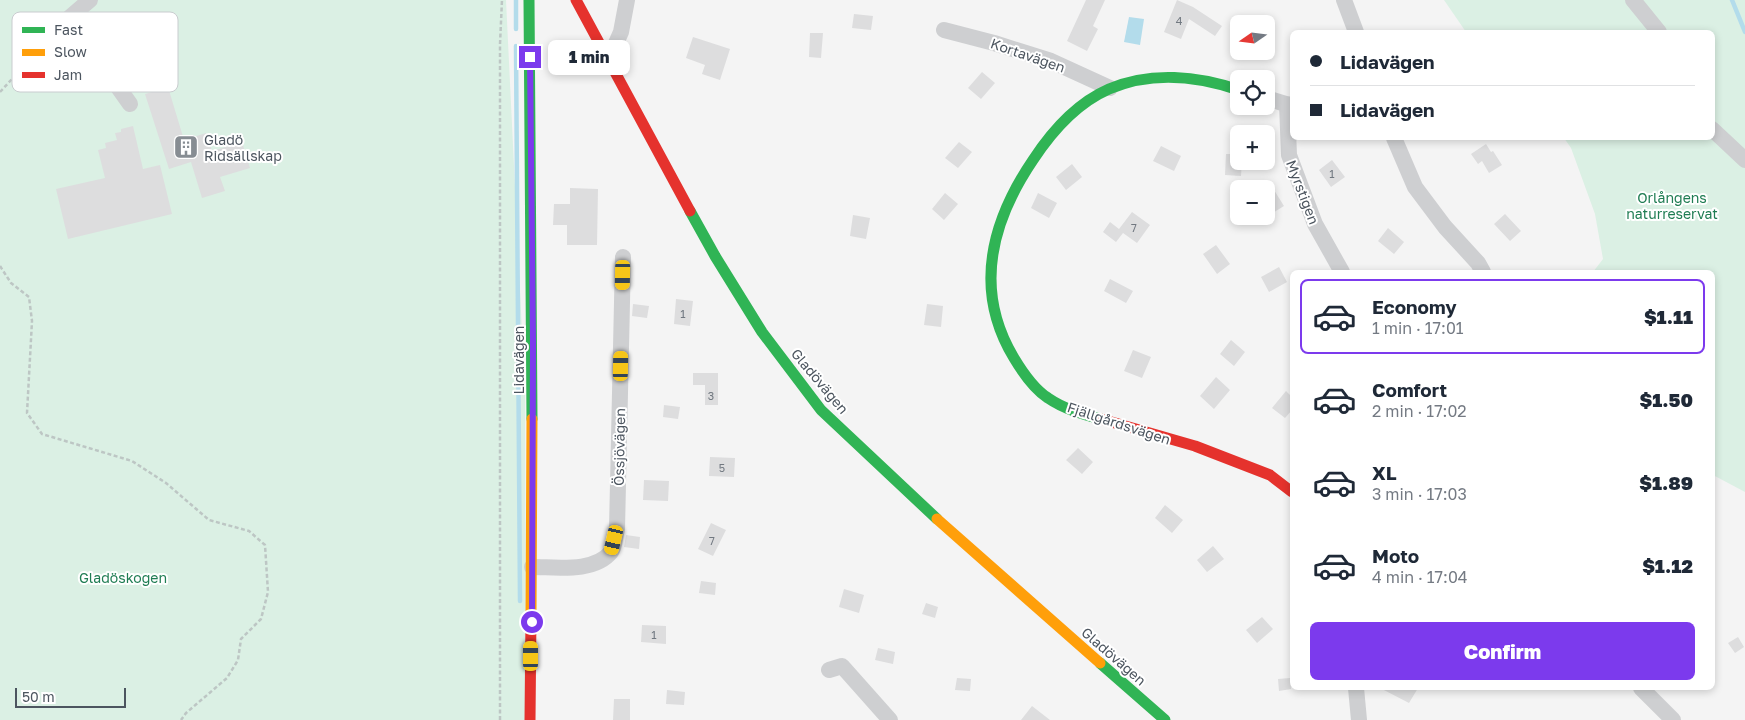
<!DOCTYPE html>
<meta charset="utf-8">
<style>
:root{--surface:#fff;--page:#f2f2f3;--text:#1f2937;--muted:#747a83;--line:#e0e1e3;--accent:#7c3aed}
body{margin:0;font-family:"Golos Text",sans-serif;background:var(--page);color:var(--text);height:100vh;display:flex;flex-direction:column;font-size:19px;white-space:nowrap}
*{box-sizing:border-box;margin:0}
p{font-size:16px;color:var(--muted)}
.icon{flex:none;width:28px;height:28px;fill:none;stroke:currentColor;stroke-width:2;stroke-linecap:round;stroke-linejoin:round}
.map{position:relative;flex:1;overflow:hidden}
.drawer{position:absolute;left:1290px;top:270px;width:425px;height:420px;display:flex;flex-direction:column;background:var(--surface);border-radius:8px;box-shadow:0 2px 8px #0003}
.drawer>*{flex:none}
.banner{position:absolute;left:1290px;top:30px;width:425px;height:110px;border-radius:8px;box-shadow:0 2px 8px #0003;display:grid;align-content:center;height:110px;padding:0 20px;background:var(--surface)}
.needle{width:32px;rotate:256deg}
.buttons{position:absolute;left:1230px;top:15px;display:grid;gap:10px}
.buttons a{display:grid;place-items:center;width:45px;height:45px;border-radius:8px;background:var(--surface);box-shadow:0 2px 8px #0003;font-size:25px}
.scale{position:absolute;left:15px;bottom:12px;width:111px;box-sizing:border-box;padding-left:5px;border:2px solid #4c555f;border-top:0;font-size:14px;line-height:18px;white-space:nowrap;color:#4c555f;-webkit-text-stroke:4px #fff;paint-order:stroke}
.end{position:absolute;width:22px;height:22px;margin:-11px;border:6px solid #7c3aed;background:#fff;box-shadow:0 0 0 2px #fff}
.from{border-radius:50%}
.bubble{position:absolute;height:35px;border-radius:8px;background:var(--surface);box-shadow:0 2px 8px #0003;font-size:16px;font-weight:800;line-height:35px;text-align:center}
.car{position:absolute;width:15px;height:30px;margin:-15px -8px;border-radius:6px;box-shadow:0 0 4px 1px #0007;background:linear-gradient(#f5c518 24%,#345 0 40%,#f5c518 0 76%,#345 0 86%,#f5c518 0)}
.banner b{display:flex;align-items:center;gap:18px;height:48px;font-size:19px}
.banner b+b{border-top:1px solid var(--line)}
.banner i{width:12px;height:12px;background:var(--text)}
ul{padding:9px 0 0;list-style:none}
li{display:flex;align-items:center;gap:15px;height:75px;margin:0 10px 8px;padding:0 10px;border:2px solid transparent;border-radius:8px}
li div{flex:1}
li b{display:block;font-size:19px}
li em{font-style:normal;font-weight:800}
li.current{border-color:var(--accent)}
li>.icon{width:45px;height:45px;stroke-width:1.5}
.button{display:flex;gap:10px;margin-top:auto;padding:10px 20px}
.button a{flex:1;height:58px;border-radius:8px;background:var(--accent);color:#fff;font-size:20px;font-weight:800;line-height:58px;text-align:center}
.map>svg:first-child{display:block}
.green{fill:#dbf0e4}
.water{fill:#b3dceb}
.lines{fill:none;stroke-linecap:round;stroke-linejoin:round}
.stream{stroke:#b3dceb;stroke-width:4.5}
.building{fill:#ddddde}
.path{stroke:#bdc6c4;stroke-width:2.5;stroke-dasharray:4 2.5;stroke-linecap:butt}
.street{stroke:#cecfd1;stroke-width:16}
.fast{stroke:#30b455;stroke-width:11}
.slow{stroke:#ff9f0a;stroke-width:11}
.jam{stroke:#e5322d;stroke-width:11}
.route{stroke:#7c3aed;stroke-width:6}
.labels{text-anchor:middle;dominant-baseline:central;stroke-width:4;stroke-linejoin:round;paint-order:stroke}
.number-label{font-size:11px;fill:#717880}
.street-label{font-size:14px;fill:#4c555f;stroke:#fff}
.poi-label{font-size:14px;fill:#4c555f;stroke:#fff;text-anchor:start}
.park-label{font-size:14px;fill:#1f7d53;stroke:#fff}
.key{fill:#fff;stroke:#c9cccf;stroke-width:1}
.key-label{font-size:14px;fill:#4c555f}
</style>
<div class="map">
<svg width="1745" height="720" viewBox="0 0 1745 720">
<rect width="100%" height="100%" fill="#f4f4f4"/>
<path class="green" d="M 0,0 L 506,0 L 525,394 L 526,720 L 0,720 Z
M 1444,0 L 1745,0 L 1745,492 L 1713,475 L 1712,272 L 1593,272 L 1603,259 L 1595,214 L 1571,148 L 1564,138 L 1712,138 L 1712,32 L 1466,32 Z"/>
<path class="water" d="M 1129,17 L 1144,19 L 1140,45 L 1124,42 Z"/>
<g class="lines">
<path class="stream" d="M 516,0 L 516,29
M 1732,0 L 1745,32
M 516,46 L 520,601"/>
</g>
<path class="building" d="M 1086,0 L 1105,0 L 1093,26 L 1098,29 L 1087,51 L 1067,41 Z
M 1177,0 L 1193,7 L 1222,26 L 1215,36 L 1189,19 L 1181,39 L 1164,32 Z
M 854,14 L 873,16 L 871,30 L 852,28 Z
M 810,33 L 823,33 L 821,58 L 809,57 Z
M 693,37 L 730,49 L 720,80 L 702,74 L 705,65 L 686,58 Z
M 982,72 L 995,83 L 981,99 L 968,88 Z
M 168,87 L 184,140 L 206,133 L 212,151 L 242,142 L 250,168 L 220,177 L 225,191 L 202,198 L 191,162 L 169,169 L 145,94 Z
M 133,126 L 143,169 L 160,165 L 172,214 L 68,239 L 56,189 L 105,178 L 98,150 L 106,148 L 105,143 L 117,140 L 115,133 L 121,132 L 121,129 Z
M 959,142 L 972,152 L 958,168 L 945,158 Z
M 1486,144 L 1491,152 L 1493,151 L 1502,165 L 1489,173 L 1482,161 L 1478,164 L 1471,154 Z
M 1161,146 L 1181,156 L 1174,171 L 1153,161 Z
M 1226,154 L 1239,154 L 1239,161 L 1242,161 L 1241,176 L 1225,175 Z
M 1332,160 L 1345,177 L 1331,187 L 1319,170 Z
M 1072,164 L 1082,177 L 1066,190 L 1056,177 Z
M 570,188 L 598,189 L 597,245 L 567,245 L 567,225 L 553,225 L 554,204 L 570,204 Z
M 1274,190 L 1284,206 L 1271,214 L 1266,205 L 1266,194 Z
M 945,193 L 958,204 L 944,220 L 932,209 Z
M 1038,193 L 1057,203 L 1049,218 L 1031,208 Z
M 1132,212 L 1150,225 L 1137,243 L 1123,233 L 1116,242 L 1103,232 L 1110,222 L 1119,229 Z
M 1505,214 L 1521,231 L 1510,241 L 1494,224 Z
M 853,215 L 870,218 L 866,239 L 850,236 Z
M 1388,228 L 1404,242 L 1394,254 L 1378,241 Z
M 1216,245 L 1230,264 L 1217,274 L 1203,254 Z
M 1279,267 L 1287,282 L 1269,292 L 1261,277 Z
M 1110,279 L 1133,291 L 1126,303 L 1104,291 Z
M 676,299 L 693,301 L 690,326 L 674,324 Z
M 633,304 L 649,306 L 647,318 L 632,316 Z
M 927,304 L 943,306 L 941,327 L 924,325 Z
M 1231,340 L 1245,352 L 1234,366 L 1220,354 Z
M 1133,350 L 1151,357 L 1142,378 L 1124,371 Z
M 693,373 L 718,373 L 718,405 L 705,405 L 705,385 L 693,385 Z
M 1216,377 L 1230,390 L 1214,409 L 1200,396 Z
M 1286,391 L 1292,397 L 1292,410 L 1285,418 L 1272,408 Z
M 664,405 L 680,407 L 678,419 L 663,417 Z
M 1078,448 L 1093,462 L 1082,474 L 1066,460 Z
M 710,457 L 735,458 L 734,477 L 709,476 Z
M 644,480 L 669,481 L 668,501 L 643,500 Z
M 1165,505 L 1183,520 L 1172,533 L 1155,518 Z
M 711,523 L 726,530 L 713,556 L 698,549 Z
M 626,535 L 640,537 L 639,549 L 624,547 Z
M 1213,546 L 1224,559 L 1207,572 L 1197,560 Z
M 701,581 L 716,583 L 715,595 L 699,593 Z
M 844,589 L 864,595 L 859,613 L 839,607 Z
M 926,603 L 938,607 L 935,618 L 922,614 Z
M 1262,617 L 1273,629 L 1257,643 L 1246,630 Z
M 642,625 L 666,626 L 666,644 L 641,642 Z
M 1738,637 L 1744,647 L 1735,653 L 1728,643 Z
M 878,648 L 895,652 L 893,664 L 875,660 Z
M 957,678 L 971,679 L 970,691 L 955,690 Z
M 1290,678 L 1291,689 L 1279,691 L 1278,679 Z
M 1380,688 L 1418,688 L 1409,703 Z
M 667,690 L 685,692 L 684,705 L 666,704 Z
M 614,699 L 630,699 L 630,720 L 613,720 Z
M 1032,706 L 1050,720 L 1021,720 Z"/>
<g class="lines">
<path class="path" d="M 0,92 L 59,28
M 0,266 L 11,283 L 29,297 L 32,321 L 27,413 L 42,434 L 132,461 L 166,483 L 209,520 L 249,531 L 265,545 L 268,592 L 261,619 L 241,639 L 238,660 L 227,678 L 186,713 L 181,720
M 500,720 L 500,44 L 502,0"/>
<path class="street" d="M 90,0 L 69,18 L 130,104
M 1344,0 L 1356,32
M 1633,0 L 1659,32
M 944,30 L 994,43 L 1051,61 L 1110,88
M 609,59 L 621,32 L 627,0
M 1266,98 L 1292,106
M 1287,104 L 1289,155 L 1315,224 L 1342,272
M 1712,129 L 1745,160
M 1394,138 L 1415,187 L 1445,227 L 1478,263 L 1483,272
M 532,567 C 556,567 594,573 611,552 C 615,547 615,536 617,529 L 623,257
M 829,670 L 842,666 L 890,720
M 1356,688 L 1359,720
M 1641,688 L 1673,720"/>
<path class="fast" d="M 529,0 L 532,419
M 690,211 L 715,256 L 762,332 L 821,410 L 937,519
M 1101,419 C 1082,414 1064,409 1048,398 C 1034,389 1023,373 1014,358 C 973,290 991,222 1033,160 C 1052,131 1077,103 1109,89 C 1151,71 1198,76 1239,90
M 1100,663 L 1165,720"/>
<path class="slow" d="M 937,519 L 1100,663
M 531,615 L 532,419"/>
<path class="jam" d="M 576,0 L 690,211
M 1101,419 L 1195,446 L 1270,475 L 1292,492
M 530,720 L 531,615"/>
</g>
<g class="lines">
<path class="route" d="M 530,57 L 533,343 L 532,622"/>
</g>
<defs>
<symbol id="building-square" viewBox="-11 -11 22 22"><rect x="-9" y="-9" width="18" height="18" rx="4" fill="#878d93" stroke="#fff"/><path d="M-4-6H4V6H1V3H-1V6H-4ZM-2.5-4.3h1.7v1.8h-1.7ZM.8-4.3h1.7v1.8H.8ZM-2.5-1h1.7V.8h-1.7ZM.8-1h1.7V.8H.8Z" fill="#fff"/></symbol>
</defs>
<g fill-rule="evenodd">
<use href="#building-square" x="172" y="133" width="28" height="28"/>
</g>
<g class="labels">
<g class="number-label">
<text x="1179" y="20">4</text>
<text x="1332" y="173">1</text>
<text x="1134" y="227">7</text>
<text x="683" y="313">1</text>
<text x="711" y="395">3</text>
<text x="722" y="467">5</text>
<text x="712" y="540">7</text>
<text x="654" y="634">1</text>
</g>
<g class="street-label">
<text transform="translate(1028 55) rotate(19)">Kortavägen</text>
<text transform="translate(1303 192) rotate(69)">Myrstigen</text>
<text transform="translate(518 360) rotate(-90)">Lidavägen</text>
<text transform="translate(820 381) rotate(50)">Gladövägen</text>
<text transform="translate(1119 423) rotate(18)">Fjällgårdsvägen</text>
<text transform="translate(619 447) rotate(-89)">Össjövägen</text>
<text transform="translate(1114 656) rotate(41)">Gladövägen</text>
</g>
<g class="poi-label">
<text x="204" y="139">Gladö<tspan x="204" dy="16">Ridsällskap</tspan></text>
</g>
<g class="park-label">
<text x="1672" y="197">Orlångens<tspan x="1672" dy="16">naturreservat</tspan></text>
<text x="123" y="577">Gladöskogen</text>
</g>
</g>
<rect x="12" y="12" width="166" height="80" rx="8" class="key"/>
<rect x="22" y="27" width="23" height="6" fill="#30b455"/>
<rect x="22" y="49" width="23" height="7" fill="#ff9f0a"/>
<rect x="22" y="72" width="23" height="6" fill="#e5322d"/>
<g class="key-label">
<text x="54" y="35">Fast</text>
<text x="54" y="57">Slow</text>
<text x="54" y="80">Jam</text>
</g>
</svg>
<div class="buttons">
<a><svg class="needle" viewBox="-14 -14 28 28"><path d="M0-13l5 13h-10z" fill="#e53935"/><path d="M0 13l5-13h-10z" fill="#747a83"/></svg></a>
<a><svg class="icon" aria-label="locate" viewBox="0 0 24 24"><circle cx="12" cy="12" r="6"/><path d="M12 2v4M12 18v4M2 12h4M18 12h4"/></svg></a>
<a>+</a>
<a>−</a>
</div>
<div class="scale">50 m</div>
<i class="end from" style="left:532px;top:622px"></i>
<i class="end" style="left:530px;top:57px"></i>
<div class="bubble" style="left:548px;top:40px;width:82px">1 min</div>
<i class="car" style="left:623px;top:275px;rotate:181deg"></i>
<i class="car" style="left:621px;top:366px;rotate:1deg"></i>
<i class="car" style="left:614px;top:540px;rotate:193deg"></i>
<i class="car" style="left:531px;top:656px;rotate:0deg"></i>
<div class="banner">
<b><i class="from"></i>Lidavägen</b>
<b><i></i>Lidavägen</b>
</div>
<section class="drawer">
<ul>
<li class="current"><svg class="icon" aria-label="car" viewBox="0 0 24 24"><path d="M5 17H2v-5l4-1 3-4h7l3 4 3 1v5h-3M9 17h6M6 11h13"/><circle cx="7" cy="17" r="2"/><circle cx="17" cy="17" r="2"/></svg><div><b>Economy</b><p>1 min · 17:01</p></div><em>$1.11</em></li>
<li><svg class="icon" aria-label="car" viewBox="0 0 24 24"><path d="M5 17H2v-5l4-1 3-4h7l3 4 3 1v5h-3M9 17h6M6 11h13"/><circle cx="7" cy="17" r="2"/><circle cx="17" cy="17" r="2"/></svg><div><b>Comfort</b><p>2 min · 17:02</p></div><em>$1.50</em></li>
<li><svg class="icon" aria-label="car" viewBox="0 0 24 24"><path d="M5 17H2v-5l4-1 3-4h7l3 4 3 1v5h-3M9 17h6M6 11h13"/><circle cx="7" cy="17" r="2"/><circle cx="17" cy="17" r="2"/></svg><div><b>XL</b><p>3 min · 17:03</p></div><em>$1.89</em></li>
<li><svg class="icon" aria-label="car" viewBox="0 0 24 24"><path d="M5 17H2v-5l4-1 3-4h7l3 4 3 1v5h-3M9 17h6M6 11h13"/><circle cx="7" cy="17" r="2"/><circle cx="17" cy="17" r="2"/></svg><div><b>Moto</b><p>4 min · 17:04</p></div><em>$1.12</em></li>
</ul>
<div class="button"><a>Confirm</a></div>
</section>
</div>
